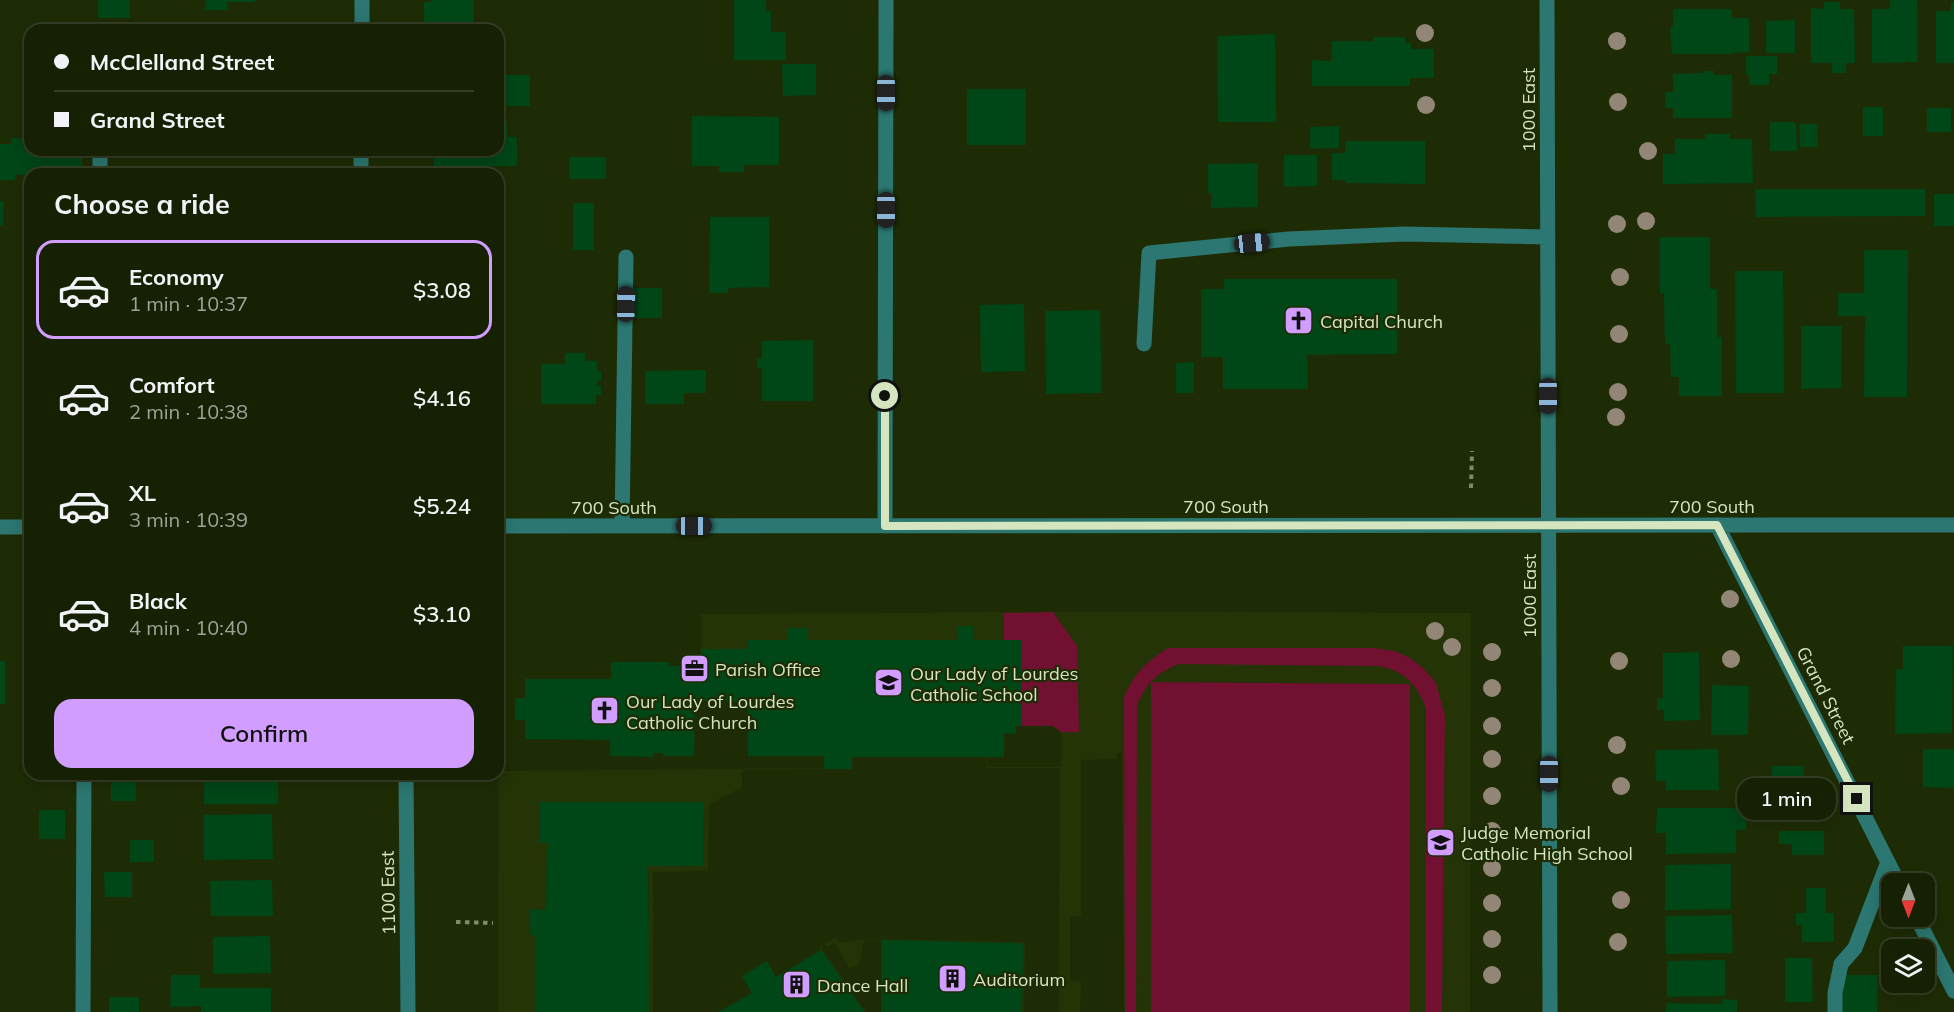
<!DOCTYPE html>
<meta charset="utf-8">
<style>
:root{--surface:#162104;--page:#232e13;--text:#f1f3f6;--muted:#9ea39a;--line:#353e26;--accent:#d19dfe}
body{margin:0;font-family:Mulish,sans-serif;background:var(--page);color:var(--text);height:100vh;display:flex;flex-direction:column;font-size:22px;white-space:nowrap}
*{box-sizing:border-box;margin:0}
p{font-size:20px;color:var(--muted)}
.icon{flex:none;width:33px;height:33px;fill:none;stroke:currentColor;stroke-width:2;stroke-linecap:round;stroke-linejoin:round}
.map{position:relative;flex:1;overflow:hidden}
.details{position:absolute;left:24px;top:168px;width:480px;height:612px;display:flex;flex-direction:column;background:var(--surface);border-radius:18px;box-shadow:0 3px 15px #0003,0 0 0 2px var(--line)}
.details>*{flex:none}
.top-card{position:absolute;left:24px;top:24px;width:480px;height:132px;border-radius:18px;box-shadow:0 3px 15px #0003,0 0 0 2px var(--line);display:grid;align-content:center;height:132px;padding:0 30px;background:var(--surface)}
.needle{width:39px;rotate:180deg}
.buttons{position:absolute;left:1881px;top:873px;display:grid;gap:12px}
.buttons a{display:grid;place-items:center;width:54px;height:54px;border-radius:12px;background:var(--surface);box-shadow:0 3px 15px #0003,0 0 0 2px var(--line);font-size:30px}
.end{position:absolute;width:27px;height:27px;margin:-14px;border:8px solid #d4e5c0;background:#111;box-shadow:0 0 0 3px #111}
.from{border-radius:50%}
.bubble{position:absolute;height:42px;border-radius:18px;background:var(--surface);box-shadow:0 3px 15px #0003,0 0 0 2px var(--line);font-size:20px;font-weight:600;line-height:42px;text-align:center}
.car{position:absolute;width:18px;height:36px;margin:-18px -9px;border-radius:8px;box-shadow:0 0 4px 2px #0007;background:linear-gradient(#222 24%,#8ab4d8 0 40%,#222 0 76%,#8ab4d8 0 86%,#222 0)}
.top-card b{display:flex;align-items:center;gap:21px;height:57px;font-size:22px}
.top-card b+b{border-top:2px solid var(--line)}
.top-card i{width:15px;height:15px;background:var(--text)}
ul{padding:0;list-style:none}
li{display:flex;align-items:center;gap:18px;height:99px;margin:0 12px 9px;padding:0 18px;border:3px solid transparent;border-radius:18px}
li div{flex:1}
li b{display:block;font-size:22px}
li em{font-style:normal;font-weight:600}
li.selected{border-color:var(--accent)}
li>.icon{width:54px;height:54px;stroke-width:1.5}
h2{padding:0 30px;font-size:27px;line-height:72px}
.cta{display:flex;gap:12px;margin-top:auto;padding:12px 30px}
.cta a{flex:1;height:69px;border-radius:18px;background:var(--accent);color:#111;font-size:24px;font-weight:600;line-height:69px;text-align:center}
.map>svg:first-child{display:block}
.built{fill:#243407;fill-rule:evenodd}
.green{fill:#711031}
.building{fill:#014617}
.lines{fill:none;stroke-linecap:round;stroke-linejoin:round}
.path{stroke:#7c8c66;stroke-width:4;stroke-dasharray:4.5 4.5;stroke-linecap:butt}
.minor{stroke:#2c7771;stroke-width:15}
.tree{fill:#938677}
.route{stroke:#d4e5c0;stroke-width:8}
.labels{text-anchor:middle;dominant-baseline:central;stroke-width:4.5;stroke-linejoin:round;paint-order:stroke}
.street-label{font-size:18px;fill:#d4e5c0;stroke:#1e2c05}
.poi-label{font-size:18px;fill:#d4e5c0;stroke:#1e2c05;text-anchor:start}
</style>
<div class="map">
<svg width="1954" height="1012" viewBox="0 0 1954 1012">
<rect width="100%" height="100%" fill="#1e2c05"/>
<path class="built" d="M 1053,612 L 1471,613 L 1470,1012 L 1410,1012 L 1410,684 L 1151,682 L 1151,1012 L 1124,1012 L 1122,752 L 1117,753 L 1116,759 L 1081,760 L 1081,916 L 1070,916 L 1070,981 L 1081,982 L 1080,1012 L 1059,1012 L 1060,768 L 986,768 L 986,757 L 852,757 L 852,769 L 742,770 L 742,787 L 709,805 L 708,871 L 653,872 L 653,1012 L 650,1012 L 648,866 L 703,866 L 704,803 L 539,802 L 539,843 L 547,843 L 546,910 L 530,909 L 530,934 L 536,935 L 536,1012 L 498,1012 L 499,771 L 824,768 L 824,756 L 748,756 L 747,702 L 700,701 L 701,614 ZM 1004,726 L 1053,726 L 1061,732 L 1061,767 L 987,767 L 987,757 Z
M 837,936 L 838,943 L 864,939 L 1023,942 L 1025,946 L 1024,1012 L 1022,1012 L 1023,946 L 1021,943 L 864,940 L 859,965 L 849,968 L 835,943 L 828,947 L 826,944 L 821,947 L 865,1012 L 819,947 Z"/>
<path class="green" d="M 1053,612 L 1077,646 L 1079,732 L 1061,732 L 1053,726 L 1022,726 L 1004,693 L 1004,613 Z
M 1168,648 L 1374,648 L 1394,651 L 1410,658 L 1423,668 L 1436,683 L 1445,716 L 1442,1012 L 1425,1012 L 1426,709 C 1418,685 1404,670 1378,666 L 1179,664 C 1155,674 1148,682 1137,705 L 1136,1012 L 1125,1012 L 1124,698 C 1132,675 1148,660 1168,648 Z
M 1151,682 L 1410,684 L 1410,1012 L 1151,1012 Z"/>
<path class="building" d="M 98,0 L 130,0 L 130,18 L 98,18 Z
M 206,0 L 255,0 L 255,2 L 227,2 L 227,10 L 205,10 Z
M 431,0 L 474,0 L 474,23 L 424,24 L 424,2 L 431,2 Z
M 734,0 L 766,0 L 766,11 L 771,11 L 771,32 L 786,32 L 786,60 L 734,60 Z
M 1890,0 L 1917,0 L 1918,62 L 1872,63 L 1872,9 L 1890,9 Z
M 1824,2 L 1840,2 L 1840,9 L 1854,9 L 1855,63 L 1846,63 L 1846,73 L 1832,73 L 1832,63 L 1811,63 L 1811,8 L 1824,9 Z
M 1951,2 L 1954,2 L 1954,63 L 1936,63 L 1936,11 L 1951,11 Z
M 1673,9 L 1732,9 L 1732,18 L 1749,18 L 1749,52 L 1731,53 L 1731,54 L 1672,54 L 1670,27 L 1673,27 Z
M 1795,20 L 1795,53 L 1766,53 L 1766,21 Z
M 1275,34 L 1276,122 L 1218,122 L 1217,36 Z
M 1373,37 L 1405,37 L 1405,43 L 1411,43 L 1411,49 L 1434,49 L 1434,78 L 1410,78 L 1410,86 L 1312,86 L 1312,60 L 1331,61 L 1332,41 L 1373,41 Z
M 1746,56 L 1777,56 L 1777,74 L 1769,74 L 1769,85 L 1749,85 L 1749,75 L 1746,75 Z
M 782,64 L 816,64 L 816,95 L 783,96 Z
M 1704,71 L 1714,71 L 1714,75 L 1732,75 L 1732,118 L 1673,118 L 1673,108 L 1665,108 L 1665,92 L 1673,92 L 1673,74 L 1704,73 Z
M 504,75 L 530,75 L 530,106 L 504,106 Z
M 967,89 L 1026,89 L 1026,145 L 967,145 Z
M 1863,107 L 1883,107 L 1883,136 L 1863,136 Z
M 1927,108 L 1951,108 L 1951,132 L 1927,132 Z
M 692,116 L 779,117 L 779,165 L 744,165 L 744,172 L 719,172 L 719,166 L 692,166 Z
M 498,122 L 507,122 L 508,137 L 517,137 L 517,166 L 434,167 L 433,150 L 498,150 Z
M 1770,122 L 1796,122 L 1797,151 L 1770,151 Z
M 1799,124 L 1817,124 L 1818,147 L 1800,147 Z
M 1339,126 L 1339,148 L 1310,149 L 1310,127 Z
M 1705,134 L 1730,134 L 1730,139 L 1752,139 L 1753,183 L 1663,184 L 1663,154 L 1675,154 L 1675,139 L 1705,139 Z
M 11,138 L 30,138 L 30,150 L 82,150 L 82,174 L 15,175 L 15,180 L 0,180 L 0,144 L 11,144 Z
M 1345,141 L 1425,141 L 1425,184 L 1346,183 L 1346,180 L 1332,180 L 1332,153 L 1345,153 Z
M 132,150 L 159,150 L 154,156 L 132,156 Z
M 1284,155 L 1317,155 L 1317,186 L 1284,187 Z
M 569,157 L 606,157 L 606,179 L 569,179 Z
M 1258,163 L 1258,207 L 1211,208 L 1211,193 L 1208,193 L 1208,164 Z
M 1755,189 L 1925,189 L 1925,216 L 1756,217 Z
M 1934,194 L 1954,194 L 1954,226 L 1934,226 Z
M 0,201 L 4,201 L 3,225 L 0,225 Z
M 573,203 L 594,203 L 594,250 L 573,250 Z
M 710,217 L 769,217 L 769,287 L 728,288 L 728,293 L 709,293 Z
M 1660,237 L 1710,237 L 1710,289 L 1717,289 L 1717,337 L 1722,337 L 1722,396 L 1679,396 L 1679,377 L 1671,377 L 1670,344 L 1665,344 L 1664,293 L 1660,293 Z
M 1864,250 L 1908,250 L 1907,397 L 1864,397 L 1865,316 L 1838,316 L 1838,293 L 1864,293 Z
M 1735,271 L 1783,271 L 1784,393 L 1736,393 Z
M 1224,279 L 1397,279 L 1397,354 L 1307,355 L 1308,389 L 1223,389 L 1223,357 L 1201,357 L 1201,289 L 1224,289 Z
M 632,288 L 662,288 L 662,318 L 632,318 Z
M 1024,304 L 1025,371 L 981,372 L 980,305 Z
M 1100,310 L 1102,393 L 1046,394 L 1045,311 Z
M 1801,326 L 1842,326 L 1841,388 L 1801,389 Z
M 813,340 L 813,401 L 762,401 L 762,368 L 757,368 L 757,359 L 762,358 L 762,341 Z
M 565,353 L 585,353 L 585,361 L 597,361 L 597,371 L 601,371 L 601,381 L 597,381 L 597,386 L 601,386 L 601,395 L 596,395 L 596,404 L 541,404 L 541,364 L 565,364 Z
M 1194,362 L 1194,393 L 1176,393 L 1176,363 Z
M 706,370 L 706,393 L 684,393 L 684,404 L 645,404 L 645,371 Z
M 958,626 L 973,626 L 973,640 L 1021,640 L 1022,726 L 1016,726 L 1016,734 L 1004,733 L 1004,757 L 851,757 L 851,769 L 824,769 L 824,756 L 748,756 L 748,702 L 695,701 L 694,756 L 663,756 L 663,753 L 654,753 L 654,757 L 610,756 L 610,740 L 525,739 L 525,720 L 515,720 L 515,698 L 525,698 L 525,679 L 611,679 L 611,662 L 669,662 L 669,666 L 683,666 L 683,654 L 701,654 L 701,649 L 747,649 L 747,640 L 787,640 L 787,628 L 807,628 L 807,640 L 958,640 Z
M 23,641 L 30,641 L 30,710 L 23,710 Z
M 1903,646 L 1953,646 L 1952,733 L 1895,734 L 1896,669 L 1903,669 Z
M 1699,652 L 1700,720 L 1664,721 L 1664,710 L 1657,710 L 1657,698 L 1663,698 L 1663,653 Z
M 0,661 L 5,661 L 5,704 L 0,704 Z
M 1712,685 L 1749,686 L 1748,735 L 1711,735 Z
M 1718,749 L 1719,790 L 1666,790 L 1665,781 L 1656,781 L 1655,750 Z
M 1923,749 L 1954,749 L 1954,788 L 1923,787 Z
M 1772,766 L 1804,766 L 1804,796 L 1771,796 Z
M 204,774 L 278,774 L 278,804 L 204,804 Z
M 111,776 L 136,776 L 136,801 L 111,801 Z
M 539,802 L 704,802 L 703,866 L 648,866 L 650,1012 L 536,1012 L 536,935 L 530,935 L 530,909 L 546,910 L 547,843 L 539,843 Z
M 1657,808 L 1747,808 L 1746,830 L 1736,830 L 1736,853 L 1666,854 L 1666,833 L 1656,833 Z
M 39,810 L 65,810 L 65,839 L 39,839 Z
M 272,814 L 273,859 L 204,860 L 204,815 Z
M 1779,831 L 1824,831 L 1824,855 L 1792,855 L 1792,844 L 1779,844 Z
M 130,840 L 154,840 L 154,862 L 130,862 Z
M 1731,864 L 1731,909 L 1665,910 L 1665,865 Z
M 104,872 L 132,872 L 132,897 L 105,897 Z
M 272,880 L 273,916 L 211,916 L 210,881 Z
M 1806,888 L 1826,888 L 1826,913 L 1834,913 L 1834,942 L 1802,942 L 1802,925 L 1796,925 L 1796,913 L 1806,913 Z
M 1732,915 L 1733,953 L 1666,954 L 1665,916 Z
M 270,936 L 271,973 L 213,974 L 213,937 Z
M 881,940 L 1021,943 L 1023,946 L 1022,1012 L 881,1012 Z
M 821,950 L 865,1012 L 718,1012 L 752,993 L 742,976 L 767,961 L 776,977 Z
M 1785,958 L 1812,958 L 1813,1002 L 1785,1002 Z
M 1725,960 L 1725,996 L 1667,997 L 1667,961 Z
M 171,975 L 200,975 L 200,988 L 271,988 L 271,1012 L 201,1012 L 201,1006 L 170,1007 Z
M 1841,975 L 1878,975 L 1877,1012 L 1841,1012 Z
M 109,997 L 139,997 L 139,1012 L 109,1012 Z
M 1722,999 L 1737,1000 L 1737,1012 L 1666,1012 L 1667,1003 L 1722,1004 Z"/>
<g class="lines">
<path class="path" d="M 1471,488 L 1472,451
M 456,922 L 493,923"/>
<path class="minor" d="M 1547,0 L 1550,1012
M 362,30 L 362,0
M 100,174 L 100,151
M 361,174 L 361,150
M 1144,344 L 1149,253 L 1289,239 L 1404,234 L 1548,237
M 1717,525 L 1899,884
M 498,526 L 1954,525
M 622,526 L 626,257
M 885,526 L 886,0
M 0,527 L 30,527
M 406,774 L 408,1012
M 1916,916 L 1954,991
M 83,1012 L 84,774
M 1835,1012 L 1835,993 L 1841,964 L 1855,948 L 1888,862"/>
</g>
<g class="tree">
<circle cx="1425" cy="33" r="9"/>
<circle cx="1617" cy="41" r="9"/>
<circle cx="1618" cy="102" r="9"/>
<circle cx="1426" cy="105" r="9"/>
<circle cx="1648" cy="151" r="9"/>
<circle cx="1646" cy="221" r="9"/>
<circle cx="1617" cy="224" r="9"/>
<circle cx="1620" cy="277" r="9"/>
<circle cx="1619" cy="334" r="9"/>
<circle cx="1618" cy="392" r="9"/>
<circle cx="1616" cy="417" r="9"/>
<circle cx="1730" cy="599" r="9"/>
<circle cx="1435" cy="631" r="9"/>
<circle cx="1452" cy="647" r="9"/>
<circle cx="1492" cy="652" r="9"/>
<circle cx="1731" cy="659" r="9"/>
<circle cx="1619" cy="661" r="9"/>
<circle cx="1492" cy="688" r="9"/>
<circle cx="1492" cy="726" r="9"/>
<circle cx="1617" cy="745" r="9"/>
<circle cx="1492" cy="759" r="9"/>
<circle cx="1621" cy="786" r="9"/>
<circle cx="1492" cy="796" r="9"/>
<circle cx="1492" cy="831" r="9"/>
<circle cx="1492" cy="868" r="9"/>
<circle cx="1621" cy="900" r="9"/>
<circle cx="1492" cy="903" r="9"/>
<circle cx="1492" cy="939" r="9"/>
<circle cx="1618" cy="942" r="9"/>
<circle cx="1492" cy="975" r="9"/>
</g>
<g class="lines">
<path class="route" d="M 885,396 L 885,526 L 1717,525 L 1857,799"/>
</g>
<defs>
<symbol id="church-square" viewBox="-11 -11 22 22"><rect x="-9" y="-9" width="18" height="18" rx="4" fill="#d19dfe" stroke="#1e2c05"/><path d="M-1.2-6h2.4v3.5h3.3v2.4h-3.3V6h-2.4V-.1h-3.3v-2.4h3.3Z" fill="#111"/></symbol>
<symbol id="office-square" viewBox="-11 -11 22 22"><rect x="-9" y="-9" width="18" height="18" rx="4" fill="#d19dfe" stroke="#1e2c05"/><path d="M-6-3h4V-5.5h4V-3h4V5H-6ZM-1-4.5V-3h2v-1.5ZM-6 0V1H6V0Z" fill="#111"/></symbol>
<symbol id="school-square" viewBox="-11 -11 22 22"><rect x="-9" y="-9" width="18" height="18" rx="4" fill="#d19dfe" stroke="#1e2c05"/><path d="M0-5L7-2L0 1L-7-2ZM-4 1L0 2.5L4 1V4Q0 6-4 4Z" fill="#111"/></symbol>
<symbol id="building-square" viewBox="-11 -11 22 22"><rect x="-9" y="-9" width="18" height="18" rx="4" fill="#d19dfe" stroke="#1e2c05"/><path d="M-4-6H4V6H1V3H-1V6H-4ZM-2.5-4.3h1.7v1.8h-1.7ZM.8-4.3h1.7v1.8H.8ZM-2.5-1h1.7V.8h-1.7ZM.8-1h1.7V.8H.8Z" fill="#111"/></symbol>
</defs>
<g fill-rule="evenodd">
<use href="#church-square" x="1282" y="304" width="33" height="33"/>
<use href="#office-square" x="678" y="652" width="33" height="33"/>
<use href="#school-square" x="872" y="666" width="33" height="33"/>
<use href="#church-square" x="588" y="694" width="33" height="33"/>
<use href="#school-square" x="1424" y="826" width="33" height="33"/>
<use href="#building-square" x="936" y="962" width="33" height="33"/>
<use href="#building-square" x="780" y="968" width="33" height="33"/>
</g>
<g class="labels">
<g class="street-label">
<text transform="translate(1528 110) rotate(-90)">1000 East</text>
<text x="1226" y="506">700 South</text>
<text x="1712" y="506">700 South</text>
<text x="614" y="507">700 South</text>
<text transform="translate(1529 596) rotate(-90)">1000 East</text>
<text transform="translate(1826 695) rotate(63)">Grand Street</text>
<text transform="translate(388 893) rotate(-91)">1100 East</text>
</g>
<g class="poi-label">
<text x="1320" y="321">Capital Church</text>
<text x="715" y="669">Parish Office</text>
<text x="910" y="673">Our Lady of Lourdes<tspan x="910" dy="21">Catholic School</tspan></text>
<text x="626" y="701">Our Lady of Lourdes<tspan x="626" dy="21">Catholic Church</tspan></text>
<text x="1461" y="832">Judge Memorial<tspan x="1461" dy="21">Catholic High School</tspan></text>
<text x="973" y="979">Auditorium</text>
<text x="817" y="985">Dance Hall</text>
</g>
</g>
</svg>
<div class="buttons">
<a><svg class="needle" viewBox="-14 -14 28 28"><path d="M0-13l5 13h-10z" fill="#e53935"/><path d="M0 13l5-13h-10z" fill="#9ea39a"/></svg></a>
<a><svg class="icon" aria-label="layers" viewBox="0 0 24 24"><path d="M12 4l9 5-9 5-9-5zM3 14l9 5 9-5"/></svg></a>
</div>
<i class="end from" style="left:885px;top:396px"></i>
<i class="end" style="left:1857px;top:799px"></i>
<div class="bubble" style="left:1737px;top:778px;width:99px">1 min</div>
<i class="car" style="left:886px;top:93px;rotate:180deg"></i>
<i class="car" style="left:886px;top:210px;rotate:180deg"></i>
<i class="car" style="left:1252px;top:243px;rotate:84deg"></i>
<i class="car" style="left:626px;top:304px;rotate:1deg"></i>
<i class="car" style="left:1548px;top:396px;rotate:180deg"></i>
<i class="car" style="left:694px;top:526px;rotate:90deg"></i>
<i class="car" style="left:1549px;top:774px;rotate:180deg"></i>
<div class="top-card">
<b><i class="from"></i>McClelland Street</b>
<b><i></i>Grand Street</b>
</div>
<section class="details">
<h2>Choose a ride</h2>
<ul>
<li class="selected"><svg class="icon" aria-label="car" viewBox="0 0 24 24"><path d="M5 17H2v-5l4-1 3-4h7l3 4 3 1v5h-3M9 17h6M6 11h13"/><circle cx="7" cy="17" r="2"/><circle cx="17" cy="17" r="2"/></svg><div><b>Economy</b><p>1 min · 10:37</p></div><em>$3.08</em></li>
<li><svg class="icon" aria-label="car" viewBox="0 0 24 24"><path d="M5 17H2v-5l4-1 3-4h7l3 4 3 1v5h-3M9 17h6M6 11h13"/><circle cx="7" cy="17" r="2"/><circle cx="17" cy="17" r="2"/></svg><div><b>Comfort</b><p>2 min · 10:38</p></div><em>$4.16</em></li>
<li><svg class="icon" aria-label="car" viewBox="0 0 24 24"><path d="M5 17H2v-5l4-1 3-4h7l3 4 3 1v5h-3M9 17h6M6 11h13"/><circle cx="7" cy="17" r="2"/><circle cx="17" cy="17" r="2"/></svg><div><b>XL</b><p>3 min · 10:39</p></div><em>$5.24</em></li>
<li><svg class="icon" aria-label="car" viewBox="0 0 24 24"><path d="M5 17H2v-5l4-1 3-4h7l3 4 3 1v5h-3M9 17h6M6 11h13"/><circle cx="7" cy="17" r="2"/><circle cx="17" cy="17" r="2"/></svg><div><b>Black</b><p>4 min · 10:40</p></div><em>$3.10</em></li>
</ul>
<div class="cta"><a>Confirm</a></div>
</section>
</div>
